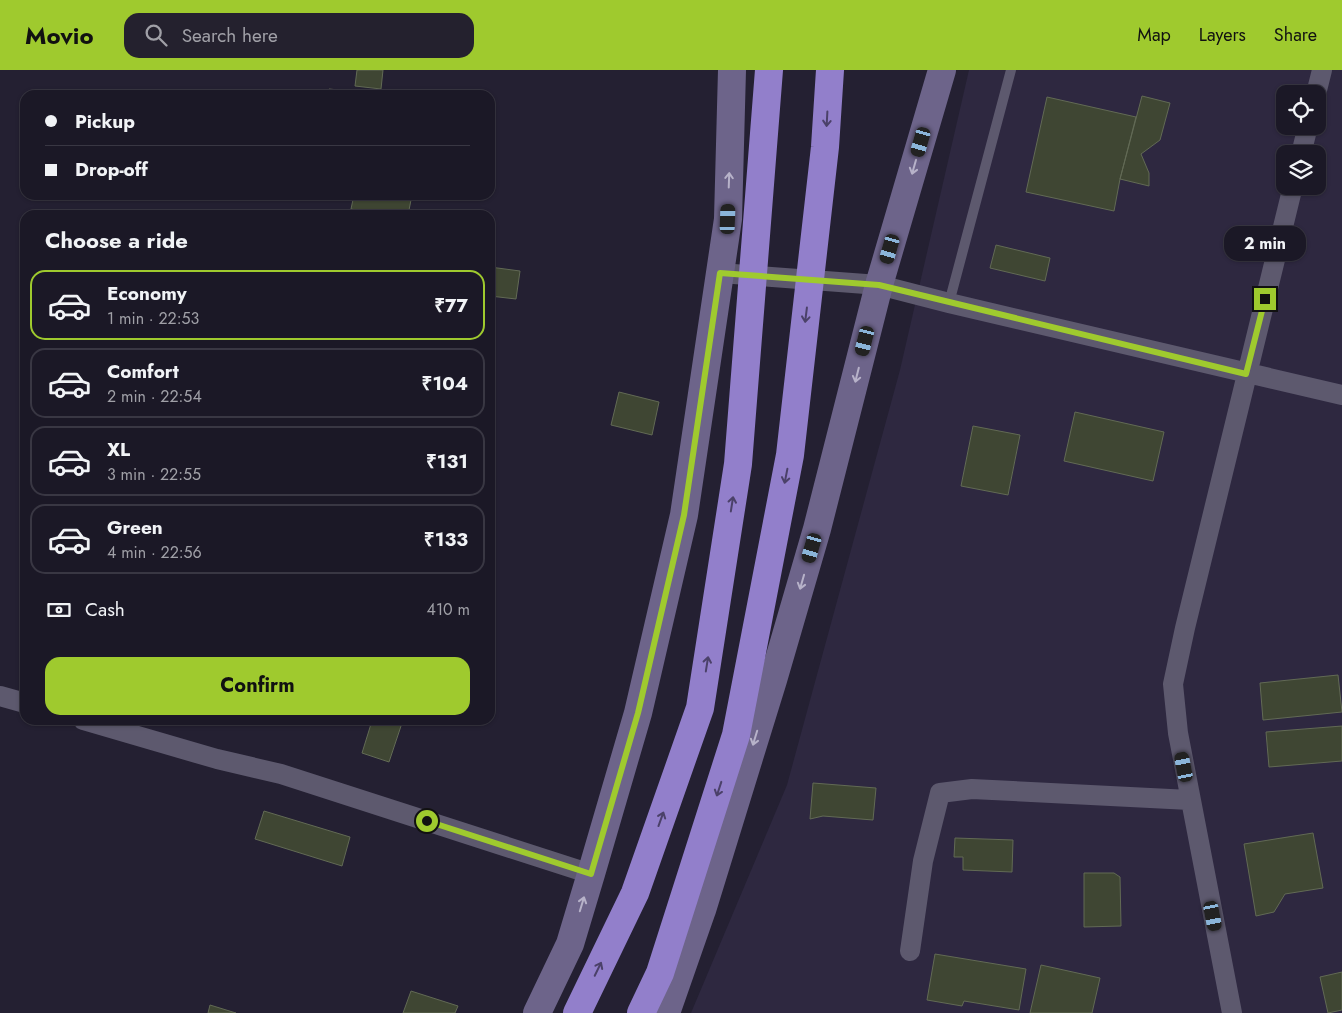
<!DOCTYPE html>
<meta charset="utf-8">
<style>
:root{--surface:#1b1826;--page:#24212e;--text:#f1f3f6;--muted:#a0a0a7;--line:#393743;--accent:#9fca2e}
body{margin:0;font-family:Jost,sans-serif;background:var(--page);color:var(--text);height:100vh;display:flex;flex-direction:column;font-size:19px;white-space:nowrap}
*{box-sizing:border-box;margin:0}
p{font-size:16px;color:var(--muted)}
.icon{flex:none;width:28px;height:28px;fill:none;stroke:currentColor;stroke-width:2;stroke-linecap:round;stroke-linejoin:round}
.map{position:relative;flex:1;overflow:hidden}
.details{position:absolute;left:20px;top:140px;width:475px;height:515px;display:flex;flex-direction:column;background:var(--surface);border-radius:15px;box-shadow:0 1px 4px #0004,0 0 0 1px var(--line)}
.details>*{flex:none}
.banner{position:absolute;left:20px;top:20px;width:475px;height:110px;border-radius:15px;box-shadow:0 1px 4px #0004,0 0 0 1px var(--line);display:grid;align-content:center;height:110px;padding:0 25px;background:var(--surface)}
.buttons{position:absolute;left:1276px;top:15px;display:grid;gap:10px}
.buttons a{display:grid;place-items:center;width:50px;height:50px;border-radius:10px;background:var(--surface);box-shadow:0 1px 4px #0004,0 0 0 1px var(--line);font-size:25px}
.end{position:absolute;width:22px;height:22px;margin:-11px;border:6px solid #9fca2e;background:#111;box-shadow:0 0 0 2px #111}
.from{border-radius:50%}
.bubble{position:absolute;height:35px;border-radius:15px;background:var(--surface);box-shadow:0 1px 4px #0004,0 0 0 1px var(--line);font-size:16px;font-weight:700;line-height:35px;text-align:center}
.car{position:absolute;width:15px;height:30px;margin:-15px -8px;border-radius:6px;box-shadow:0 0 4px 1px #0007;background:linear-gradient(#222 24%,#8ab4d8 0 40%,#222 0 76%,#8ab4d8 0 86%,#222 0)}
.banner b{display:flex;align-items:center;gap:18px;height:48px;font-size:19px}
.banner b+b{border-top:1px solid var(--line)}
.banner i{width:12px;height:12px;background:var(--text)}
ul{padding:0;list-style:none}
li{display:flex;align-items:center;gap:15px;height:70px;margin:0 10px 8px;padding:0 15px;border:2px solid var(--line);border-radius:15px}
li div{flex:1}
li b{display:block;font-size:19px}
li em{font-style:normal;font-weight:700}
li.selected{border-color:var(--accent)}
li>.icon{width:45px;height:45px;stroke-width:1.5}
h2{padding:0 25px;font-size:22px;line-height:60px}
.pay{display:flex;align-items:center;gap:12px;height:55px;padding:0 25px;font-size:19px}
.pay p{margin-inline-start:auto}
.cta{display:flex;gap:10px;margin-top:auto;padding:10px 25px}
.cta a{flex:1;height:58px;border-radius:15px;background:var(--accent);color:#111;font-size:20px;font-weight:700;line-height:58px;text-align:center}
header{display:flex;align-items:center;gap:30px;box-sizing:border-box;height:70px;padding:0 25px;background:var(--accent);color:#111}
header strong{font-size:24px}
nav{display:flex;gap:28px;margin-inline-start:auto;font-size:18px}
.search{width:350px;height:45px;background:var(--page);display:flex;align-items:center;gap:12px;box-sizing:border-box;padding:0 18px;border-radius:15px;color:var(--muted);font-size:19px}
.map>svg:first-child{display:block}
.built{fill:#2e2840;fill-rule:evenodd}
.building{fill:#3f4633;stroke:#626a55}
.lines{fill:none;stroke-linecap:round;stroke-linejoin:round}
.lane{stroke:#5d596e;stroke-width:10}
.street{stroke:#5d596e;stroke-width:20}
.secondary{stroke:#6d648a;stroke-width:28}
.highway{stroke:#927fcb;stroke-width:28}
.oneway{stroke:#4b4169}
.oneway2{stroke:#b7b2c9}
.route{stroke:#9fca2e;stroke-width:6}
</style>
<header>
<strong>Movio</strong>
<div class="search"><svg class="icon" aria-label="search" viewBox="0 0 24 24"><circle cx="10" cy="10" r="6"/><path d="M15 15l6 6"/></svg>Search here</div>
<nav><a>Map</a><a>Layers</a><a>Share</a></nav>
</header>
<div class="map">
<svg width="1342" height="943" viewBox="0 0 1342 943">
<rect width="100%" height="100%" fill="#242032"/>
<path class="built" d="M 969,0 L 1342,0 L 1342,943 L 691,943 L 787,715 L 900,300 ZM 1285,24 L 1318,24 L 1318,56 L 1285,56 ZM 1285,84 L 1318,84 L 1318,116 L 1285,116 Z"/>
<path class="building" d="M 357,0 L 383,0 L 381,19 L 355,16 Z
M 329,19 L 378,24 L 378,25 L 329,25 Z
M 1142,26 L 1170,33 L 1160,70 L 1141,84 L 1149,103 L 1149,116 L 1120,109 Z
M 1047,27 L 1136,47 L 1120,109 L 1114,141 L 1026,122 Z
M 354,125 L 412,125 L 408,145 L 384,145 L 351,139 Z
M 996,175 L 1050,188 L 1045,211 L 990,198 Z
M 490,197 L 520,201 L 516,229 L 490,226 Z
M 619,322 L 659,332 L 652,365 L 611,355 Z
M 1075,342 L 1164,362 L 1153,411 L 1064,391 Z
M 973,356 L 1020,365 L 1008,425 L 961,416 Z
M 1338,605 L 1342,642 L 1263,650 L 1260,613 Z
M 379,650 L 403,650 L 389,692 L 362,683 L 371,654 Z
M 1342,656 L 1342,691 L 1269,697 L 1266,662 Z
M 813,713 L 876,718 L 873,750 L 823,746 L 810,749 Z
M 264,741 L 350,767 L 342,796 L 255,769 Z
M 1313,763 L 1323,818 L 1285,824 L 1274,842 L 1256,846 L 1244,774 Z
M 955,768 L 1013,770 L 1012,802 L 963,800 L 963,787 L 954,787 Z
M 1084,803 L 1114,803 L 1120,807 L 1121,856 L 1084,857 Z
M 935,884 L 1026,899 L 1019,940 L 964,931 L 962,936 L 927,930 Z
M 1041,895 L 1100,908 L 1092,943 L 1030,943 Z
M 1342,902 L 1342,940 L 1328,943 L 1320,907 Z
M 411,921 L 458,936 L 455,943 L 403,943 Z
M 210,935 L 236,943 L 208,943 Z"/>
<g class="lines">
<path class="lane" d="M 949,233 L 1011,0"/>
<path class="street" d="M 1316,24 L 1322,0
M 1301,84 L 1308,56
M 720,203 L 879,215 L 949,233 L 1342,325
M 0,626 L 25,633
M 83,650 L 217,689 L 281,704 L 591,804
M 910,881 L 923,791 L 940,723 L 972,719 L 1190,730
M 1232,943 L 1178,663 L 1173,614 L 1185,558 L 1293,116"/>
<path class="secondary" d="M 537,943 L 570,874 L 591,804 L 638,643 L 684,445 L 728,149 L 732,0
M 666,943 L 702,840 L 773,610 L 817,459 L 879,215 L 942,0"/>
<path class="highway" d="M 577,943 L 635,823 L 700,638 L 738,394 L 769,0
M 641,943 L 660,903 L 736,665 L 790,385 L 825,77 L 830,0"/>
</g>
<defs><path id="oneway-shaft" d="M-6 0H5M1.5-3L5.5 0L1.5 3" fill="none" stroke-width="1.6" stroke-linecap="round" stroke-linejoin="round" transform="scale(1.25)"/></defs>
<g class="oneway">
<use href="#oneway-shaft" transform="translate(827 49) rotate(93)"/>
<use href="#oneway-shaft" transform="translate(806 245) rotate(97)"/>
<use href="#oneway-shaft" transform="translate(786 406) rotate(101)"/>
<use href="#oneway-shaft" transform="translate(732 434) rotate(-81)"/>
<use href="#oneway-shaft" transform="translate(707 594) rotate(-81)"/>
<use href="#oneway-shaft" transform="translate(719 719) rotate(108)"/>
<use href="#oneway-shaft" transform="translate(661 749) rotate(-70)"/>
<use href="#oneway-shaft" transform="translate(598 899) rotate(-64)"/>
</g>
<g class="oneway2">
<use href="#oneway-shaft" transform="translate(914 97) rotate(106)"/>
<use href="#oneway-shaft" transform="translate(729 110) rotate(-88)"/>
<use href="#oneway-shaft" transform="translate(857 305) rotate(104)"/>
<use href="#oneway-shaft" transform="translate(802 512) rotate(106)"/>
<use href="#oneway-shaft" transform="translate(755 668) rotate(107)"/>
<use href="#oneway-shaft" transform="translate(582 834) rotate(-73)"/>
</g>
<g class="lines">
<path class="route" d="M 427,751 L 591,804 L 638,643 L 684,445 L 720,203 L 879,215 L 1246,304 L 1265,229"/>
</g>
</svg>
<div class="buttons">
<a><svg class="icon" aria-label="locate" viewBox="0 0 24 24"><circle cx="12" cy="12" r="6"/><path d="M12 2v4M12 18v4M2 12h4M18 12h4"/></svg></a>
<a><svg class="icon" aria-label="layers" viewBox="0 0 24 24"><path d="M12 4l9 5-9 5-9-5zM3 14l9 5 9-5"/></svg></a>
</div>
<i class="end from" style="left:427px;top:751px"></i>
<i class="end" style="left:1265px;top:229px"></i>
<div class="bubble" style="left:1224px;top:156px;width:82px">2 min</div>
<i class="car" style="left:921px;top:72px;rotate:196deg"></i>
<i class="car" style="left:728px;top:149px;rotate:2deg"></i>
<i class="car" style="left:890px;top:179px;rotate:196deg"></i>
<i class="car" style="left:865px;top:271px;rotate:194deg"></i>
<i class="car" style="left:812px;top:478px;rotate:196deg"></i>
<i class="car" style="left:1184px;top:697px;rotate:349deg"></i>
<i class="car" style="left:1213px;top:846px;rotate:169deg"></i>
<div class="banner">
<b><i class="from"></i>Pickup</b>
<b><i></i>Drop-off</b>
</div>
<section class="details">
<h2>Choose a ride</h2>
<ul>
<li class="selected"><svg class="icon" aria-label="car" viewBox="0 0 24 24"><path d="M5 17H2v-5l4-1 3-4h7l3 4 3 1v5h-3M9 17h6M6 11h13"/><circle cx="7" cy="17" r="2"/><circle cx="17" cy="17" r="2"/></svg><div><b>Economy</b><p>1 min · 22:53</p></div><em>₹77</em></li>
<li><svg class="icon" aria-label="car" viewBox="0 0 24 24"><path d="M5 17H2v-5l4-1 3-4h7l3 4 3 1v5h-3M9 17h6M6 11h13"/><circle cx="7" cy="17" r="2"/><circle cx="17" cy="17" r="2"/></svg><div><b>Comfort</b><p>2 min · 22:54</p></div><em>₹104</em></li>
<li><svg class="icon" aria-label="car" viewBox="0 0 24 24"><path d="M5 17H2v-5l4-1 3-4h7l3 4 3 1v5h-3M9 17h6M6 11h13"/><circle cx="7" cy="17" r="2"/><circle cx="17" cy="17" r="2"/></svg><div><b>XL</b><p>3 min · 22:55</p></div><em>₹131</em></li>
<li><svg class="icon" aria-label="car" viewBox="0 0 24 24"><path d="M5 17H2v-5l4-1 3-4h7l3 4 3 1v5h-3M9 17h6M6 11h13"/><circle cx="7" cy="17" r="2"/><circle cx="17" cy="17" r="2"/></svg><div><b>Green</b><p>4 min · 22:56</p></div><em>₹133</em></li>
</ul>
<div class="pay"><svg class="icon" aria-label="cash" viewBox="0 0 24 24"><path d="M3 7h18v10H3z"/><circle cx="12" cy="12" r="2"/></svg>Cash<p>410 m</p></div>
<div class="cta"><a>Confirm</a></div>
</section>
</div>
